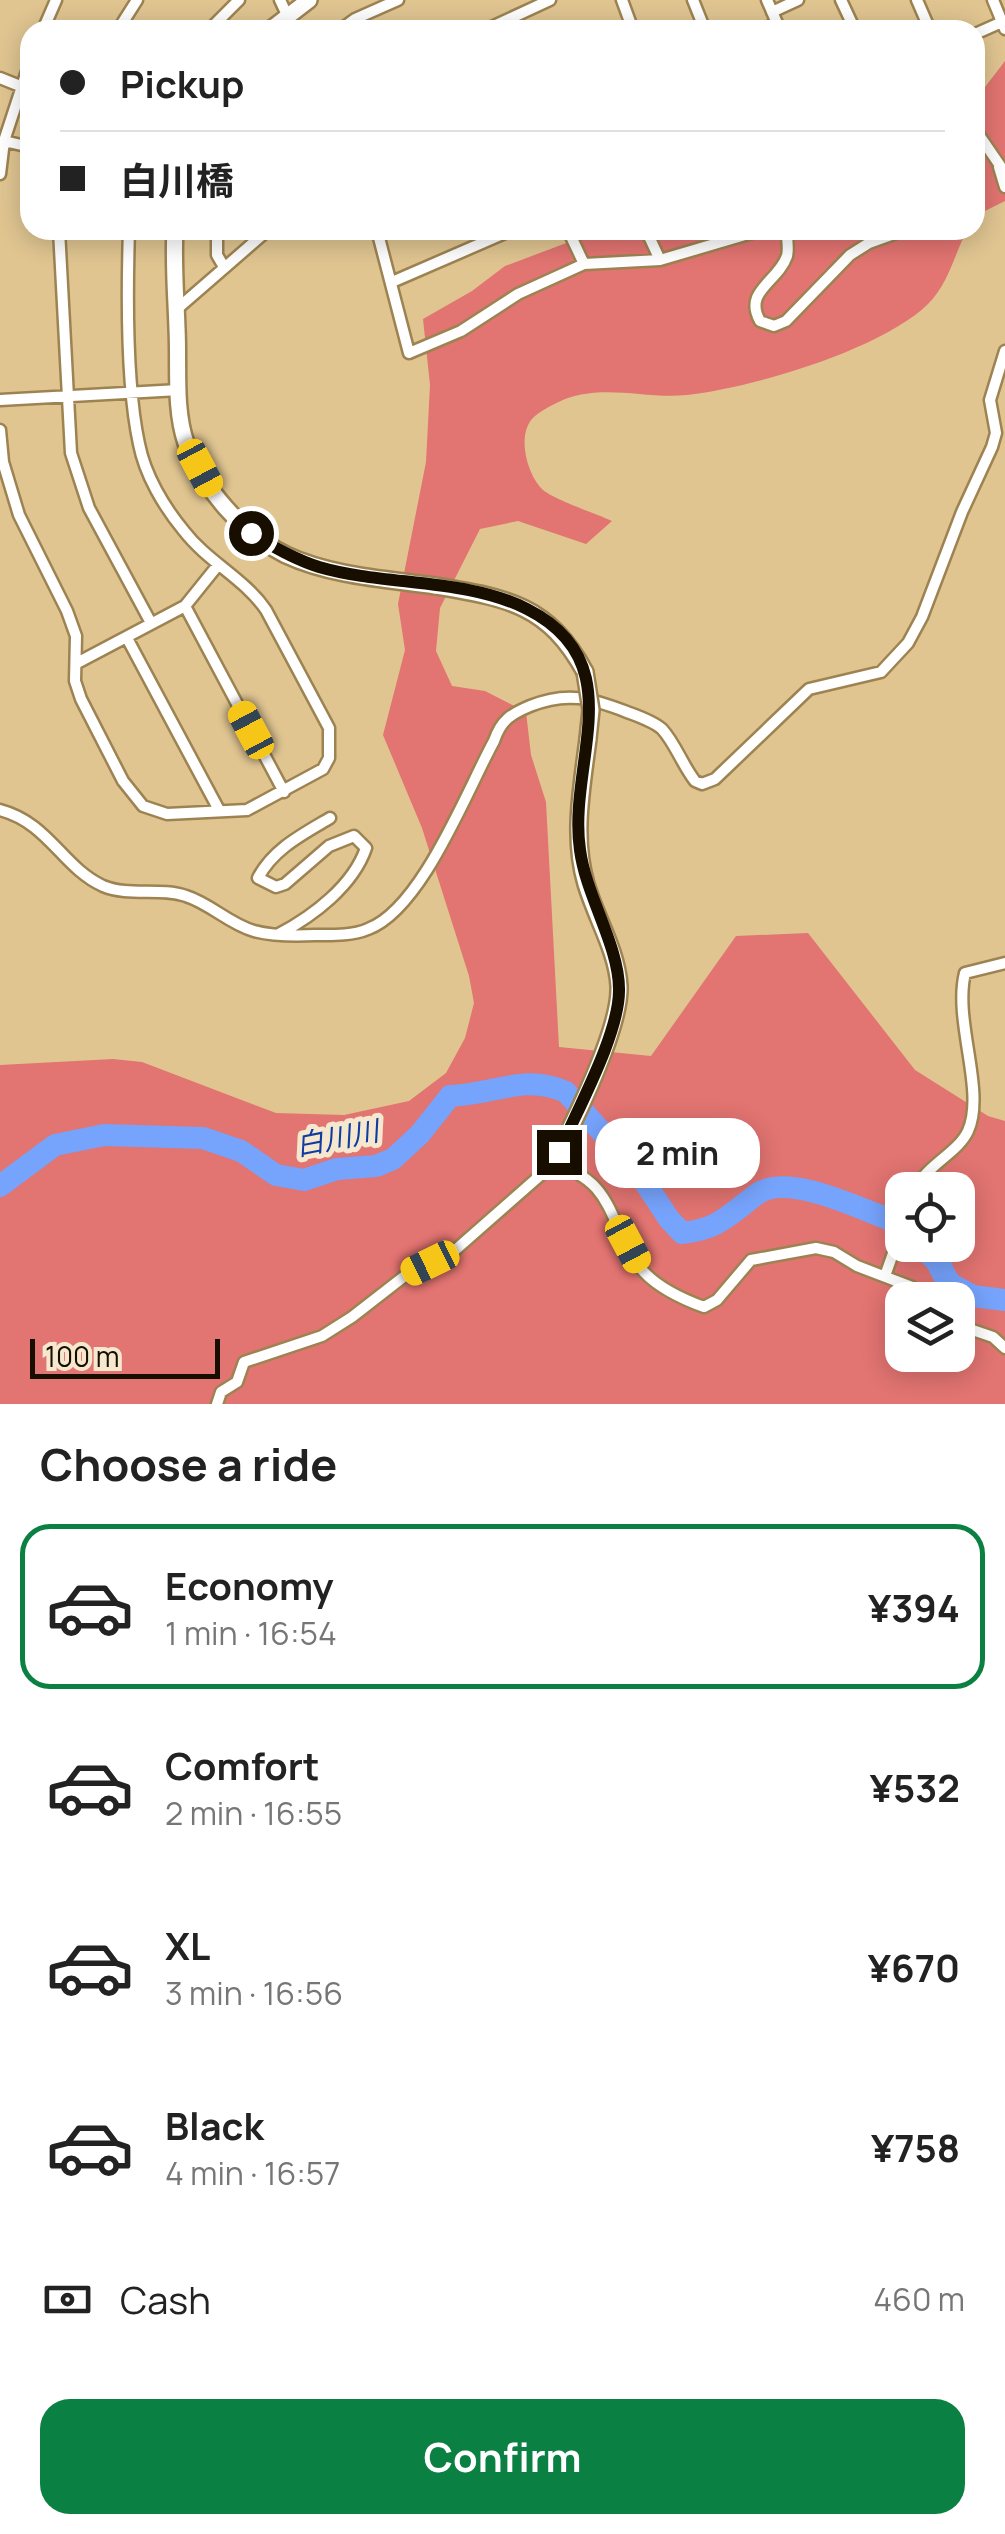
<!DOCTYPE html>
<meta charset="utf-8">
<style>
:root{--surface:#fff;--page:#f6f6f6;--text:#222;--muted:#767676;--line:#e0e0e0;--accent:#0b8043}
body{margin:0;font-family:Manrope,"Noto Sans JP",sans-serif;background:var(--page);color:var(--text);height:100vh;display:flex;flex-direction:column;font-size:38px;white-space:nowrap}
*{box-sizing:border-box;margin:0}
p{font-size:32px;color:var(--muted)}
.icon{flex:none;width:55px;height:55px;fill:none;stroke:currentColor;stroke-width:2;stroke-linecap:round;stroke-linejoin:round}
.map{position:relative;height:1404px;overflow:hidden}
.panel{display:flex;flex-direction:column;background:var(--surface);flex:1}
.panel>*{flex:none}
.guide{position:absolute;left:20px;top:20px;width:965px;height:220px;border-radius:30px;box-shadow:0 5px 25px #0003;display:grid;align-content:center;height:220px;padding:0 40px;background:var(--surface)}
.buttons{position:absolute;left:885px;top:1172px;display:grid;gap:20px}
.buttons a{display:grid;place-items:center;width:90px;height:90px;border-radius:20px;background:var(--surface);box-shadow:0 5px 25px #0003;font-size:50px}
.scale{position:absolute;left:30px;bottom:25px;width:190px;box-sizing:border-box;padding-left:10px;border:5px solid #170e00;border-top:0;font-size:28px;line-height:35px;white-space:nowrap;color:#170e00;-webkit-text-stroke:8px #f5e8ce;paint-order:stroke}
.end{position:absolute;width:45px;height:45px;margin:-22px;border:12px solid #170e00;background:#fff;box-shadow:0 0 0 5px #fff}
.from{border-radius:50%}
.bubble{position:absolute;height:70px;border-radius:30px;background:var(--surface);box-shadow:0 5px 25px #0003;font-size:32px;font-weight:700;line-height:70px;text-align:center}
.car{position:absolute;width:30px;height:60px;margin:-30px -15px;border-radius:12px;box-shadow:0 0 8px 2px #0007;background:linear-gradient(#f5c518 24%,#345 0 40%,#f5c518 0 76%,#345 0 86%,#f5c518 0)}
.guide b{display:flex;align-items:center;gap:35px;height:95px;font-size:38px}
.guide b+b{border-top:2px solid var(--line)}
.guide i{width:25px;height:25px;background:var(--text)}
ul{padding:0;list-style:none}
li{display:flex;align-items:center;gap:30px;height:165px;margin:0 20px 15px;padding:0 20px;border:5px solid transparent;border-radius:30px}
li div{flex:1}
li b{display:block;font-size:38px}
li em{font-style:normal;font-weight:700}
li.on{border-color:var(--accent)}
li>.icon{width:90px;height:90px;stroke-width:1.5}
h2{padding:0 40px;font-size:45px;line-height:120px}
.pay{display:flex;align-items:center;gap:25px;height:110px;padding:0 40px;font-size:38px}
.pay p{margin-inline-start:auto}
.action{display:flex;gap:20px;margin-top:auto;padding:20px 40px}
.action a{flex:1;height:115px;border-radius:30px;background:var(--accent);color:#fff;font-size:40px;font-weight:700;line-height:115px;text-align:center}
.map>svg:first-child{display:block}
.green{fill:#e27471;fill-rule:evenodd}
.water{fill:#76a3fc}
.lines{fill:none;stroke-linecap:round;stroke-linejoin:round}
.river{stroke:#76a3fc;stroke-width:22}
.street-casing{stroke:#9d8352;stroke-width:15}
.secondary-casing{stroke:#9d8352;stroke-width:20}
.street{stroke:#fff;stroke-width:10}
.secondary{stroke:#fff;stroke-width:15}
.secondary-bridge-casing{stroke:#9d8352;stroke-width:20;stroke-linecap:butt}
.secondary-bridge{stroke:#fff;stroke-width:15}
.route{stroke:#170e00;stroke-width:12}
.labels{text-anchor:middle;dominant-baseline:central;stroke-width:10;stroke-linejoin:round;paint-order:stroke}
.water-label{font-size:28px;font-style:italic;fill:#103ca0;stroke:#f5e8ce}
</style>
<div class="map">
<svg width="1005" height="1404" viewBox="0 0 1005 1404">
<rect width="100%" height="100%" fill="#e0c591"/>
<path class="green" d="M 1005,61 L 1005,201 L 975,216 L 975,100 Z
M 601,230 L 967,230 C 954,255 949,283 928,304 C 881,350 751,388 687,395 C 645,399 606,384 565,399 C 556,403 539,411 532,419 C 517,436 527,474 542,489 C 552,499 597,514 612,521 L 586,544 L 518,521 L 480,529 L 440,608 L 436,651 L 452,686 L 485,691 L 526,712 L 531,755 L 546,802 L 559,1047 L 651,1056 L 736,936 L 808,933 L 915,1070 L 988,1116 L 1005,1121 L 1005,1404 L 0,1404 L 0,1065 L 113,1059 L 142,1062 L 276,1113 L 344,1115 L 409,1101 L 446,1073 L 465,1038 L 474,1003 L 469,976 L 422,828 L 383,735 L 405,650 L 398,604 L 426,462 L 430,385 L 423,319 L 472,291 L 505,266 ZM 902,1190 L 958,1190 L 958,1245 L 902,1245 ZM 902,1300 L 958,1300 L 958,1355 L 902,1355 Z"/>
<path class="water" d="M 911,1245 L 947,1245 C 950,1266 958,1281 978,1291 L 971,1301 C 942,1292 933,1267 908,1252 Z"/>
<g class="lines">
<path class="river" d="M 0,1186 L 55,1145 L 104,1135 L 203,1138 L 241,1151 L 276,1175 L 304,1180 L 337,1169 L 376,1166 L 393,1159 L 420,1134 L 450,1096 C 493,1095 524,1073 566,1092 L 640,1175 L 669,1219 L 682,1233 C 719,1229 729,1215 757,1194 C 787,1172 861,1209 893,1221
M 928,1245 L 947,1282 L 973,1296 L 1005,1300"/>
<defs>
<path id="street" d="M 280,0 L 294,30
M 622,0 L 633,30
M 693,0 L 705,30
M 767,0 L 780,30
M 841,0 L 855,30
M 917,0 L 930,30
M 993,0 L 1005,29
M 772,12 L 798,0
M 43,30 L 56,0
M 118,30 L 137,0
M 209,30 L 239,0
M 340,30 L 355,19 L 398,0
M 485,30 L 550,0
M 761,30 L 777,23
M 975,34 L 1002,22
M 0,78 L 20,86
M 975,129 L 1005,173
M 4,141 L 30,147
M 999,167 L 1005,187
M 0,174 L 4,141 L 30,62
M 59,230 L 71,453 L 89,508 L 151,623
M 217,230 L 217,255 L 224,267
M 377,230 L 409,353 L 461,331 L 518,294 L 584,264 L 660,260 L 762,230
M 568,230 L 584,264
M 646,230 L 660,260
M 786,230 C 787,237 789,248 787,256 C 778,282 743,291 760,321 L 774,326 L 786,321 L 850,255 L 869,243 L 905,230
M 392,282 L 512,230
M 177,309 L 268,230
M 0,400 L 179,390
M 0,430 L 3,462 L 19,515 L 67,611 L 76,636 L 75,681 L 81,699 L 123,781 L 143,806 L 167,814 L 247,810 L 323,769 L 329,758 L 329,728 L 266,610 C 244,578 208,562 184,531 C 164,507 145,475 139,444 C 126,384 127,292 129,230
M 185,606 L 284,792
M 127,638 L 219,810
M 77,663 L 185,606 L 218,565
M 0,810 C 49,823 62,867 103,886 C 129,897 160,887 186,896 C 211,904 229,924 254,931 C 273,936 295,936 315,935 C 331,935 352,936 368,929 C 422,909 467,790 494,741 C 501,720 511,714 530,706 C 567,691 591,698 627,712 C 638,716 653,721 662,729 C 675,743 683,766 695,781 L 702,784 L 715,779 L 809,689 L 881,672 L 908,643 L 922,617 L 962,512 L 992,447 L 996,433 L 990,400 L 1005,351
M 279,934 C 313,916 353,886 366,848 L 354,836 L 329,846 L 285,884 L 276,887 L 258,878 C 273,849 303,834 330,818
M 915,1190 C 926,1165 958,1153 968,1131 C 986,1091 953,1021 965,973 L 1005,963
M 885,1276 L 902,1228
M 958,1325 L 993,1337 L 1005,1348
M 217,1404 L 221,1392 L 237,1382 L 244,1362 L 322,1336 L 352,1317 L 406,1275 L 453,1252 L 552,1165 C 619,1178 608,1233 644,1272 C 660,1289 682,1299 704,1307 L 717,1300 L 751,1260 L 816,1248 L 834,1252 L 857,1266 L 912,1287 L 919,1300"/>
<path id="secondary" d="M 270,30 L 309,0
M 175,230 C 173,263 176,296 177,329 C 179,366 174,408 186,443 C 203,489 242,533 286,555 C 331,576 386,579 435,586 C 507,598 548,604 585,672
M 552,1165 C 572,1126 621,1028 619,986 C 617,951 596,918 586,884 C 572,837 582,787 588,739"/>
</defs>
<use href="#street" class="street-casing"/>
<use href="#secondary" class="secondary-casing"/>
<use href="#street" class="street"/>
<use href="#secondary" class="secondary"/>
<defs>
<path id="secondary-bridge" d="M 585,672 L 591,710 L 588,739"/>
</defs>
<use href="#secondary-bridge" class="secondary-bridge-casing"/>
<use href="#secondary-bridge" class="secondary-bridge"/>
</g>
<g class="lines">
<path class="route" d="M 251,533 C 273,547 294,559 319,567 C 384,586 467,578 527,609 C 634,663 567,763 580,850 C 586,896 619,946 619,989 C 620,1033 577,1110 559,1152"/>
</g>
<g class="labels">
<g class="water-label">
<text transform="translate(337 1137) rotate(-11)">白川川</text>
</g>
</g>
</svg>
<div class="buttons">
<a><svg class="icon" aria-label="locate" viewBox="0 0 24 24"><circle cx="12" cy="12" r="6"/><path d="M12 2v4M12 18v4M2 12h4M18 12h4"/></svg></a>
<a><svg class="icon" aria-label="layers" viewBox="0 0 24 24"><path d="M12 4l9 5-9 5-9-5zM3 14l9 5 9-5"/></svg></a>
</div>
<div class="scale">100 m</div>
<i class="end from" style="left:251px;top:533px"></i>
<i class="end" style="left:559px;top:1152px"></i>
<div class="bubble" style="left:595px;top:1118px;width:165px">2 min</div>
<i class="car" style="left:200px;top:468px;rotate:152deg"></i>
<i class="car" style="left:251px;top:730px;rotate:332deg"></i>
<i class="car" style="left:628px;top:1244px;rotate:152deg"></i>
<i class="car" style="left:430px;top:1263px;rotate:244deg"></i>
<div class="guide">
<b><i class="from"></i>Pickup</b>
<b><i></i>白川橋</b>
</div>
</div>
<section class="panel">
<h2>Choose a ride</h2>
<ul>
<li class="on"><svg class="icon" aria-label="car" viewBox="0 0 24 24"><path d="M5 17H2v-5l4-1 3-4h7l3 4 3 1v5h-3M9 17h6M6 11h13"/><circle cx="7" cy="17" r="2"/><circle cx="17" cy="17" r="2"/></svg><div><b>Economy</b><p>1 min · 16:54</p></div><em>¥394</em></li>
<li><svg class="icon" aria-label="car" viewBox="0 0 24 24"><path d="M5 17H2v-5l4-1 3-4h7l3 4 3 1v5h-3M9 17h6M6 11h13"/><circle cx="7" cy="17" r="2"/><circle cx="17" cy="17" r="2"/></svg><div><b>Comfort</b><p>2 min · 16:55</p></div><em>¥532</em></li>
<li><svg class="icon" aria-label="car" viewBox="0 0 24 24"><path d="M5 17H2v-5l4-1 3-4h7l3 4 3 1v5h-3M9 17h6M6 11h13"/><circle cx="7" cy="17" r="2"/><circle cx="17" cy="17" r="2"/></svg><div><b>XL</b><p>3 min · 16:56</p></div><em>¥670</em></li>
<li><svg class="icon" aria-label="car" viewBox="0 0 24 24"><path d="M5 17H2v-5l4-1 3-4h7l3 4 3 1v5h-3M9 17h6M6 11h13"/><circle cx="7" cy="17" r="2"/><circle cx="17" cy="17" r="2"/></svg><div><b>Black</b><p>4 min · 16:57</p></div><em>¥758</em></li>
</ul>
<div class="pay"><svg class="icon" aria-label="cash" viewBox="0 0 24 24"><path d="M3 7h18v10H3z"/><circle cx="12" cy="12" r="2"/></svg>Cash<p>460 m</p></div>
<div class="action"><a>Confirm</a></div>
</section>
